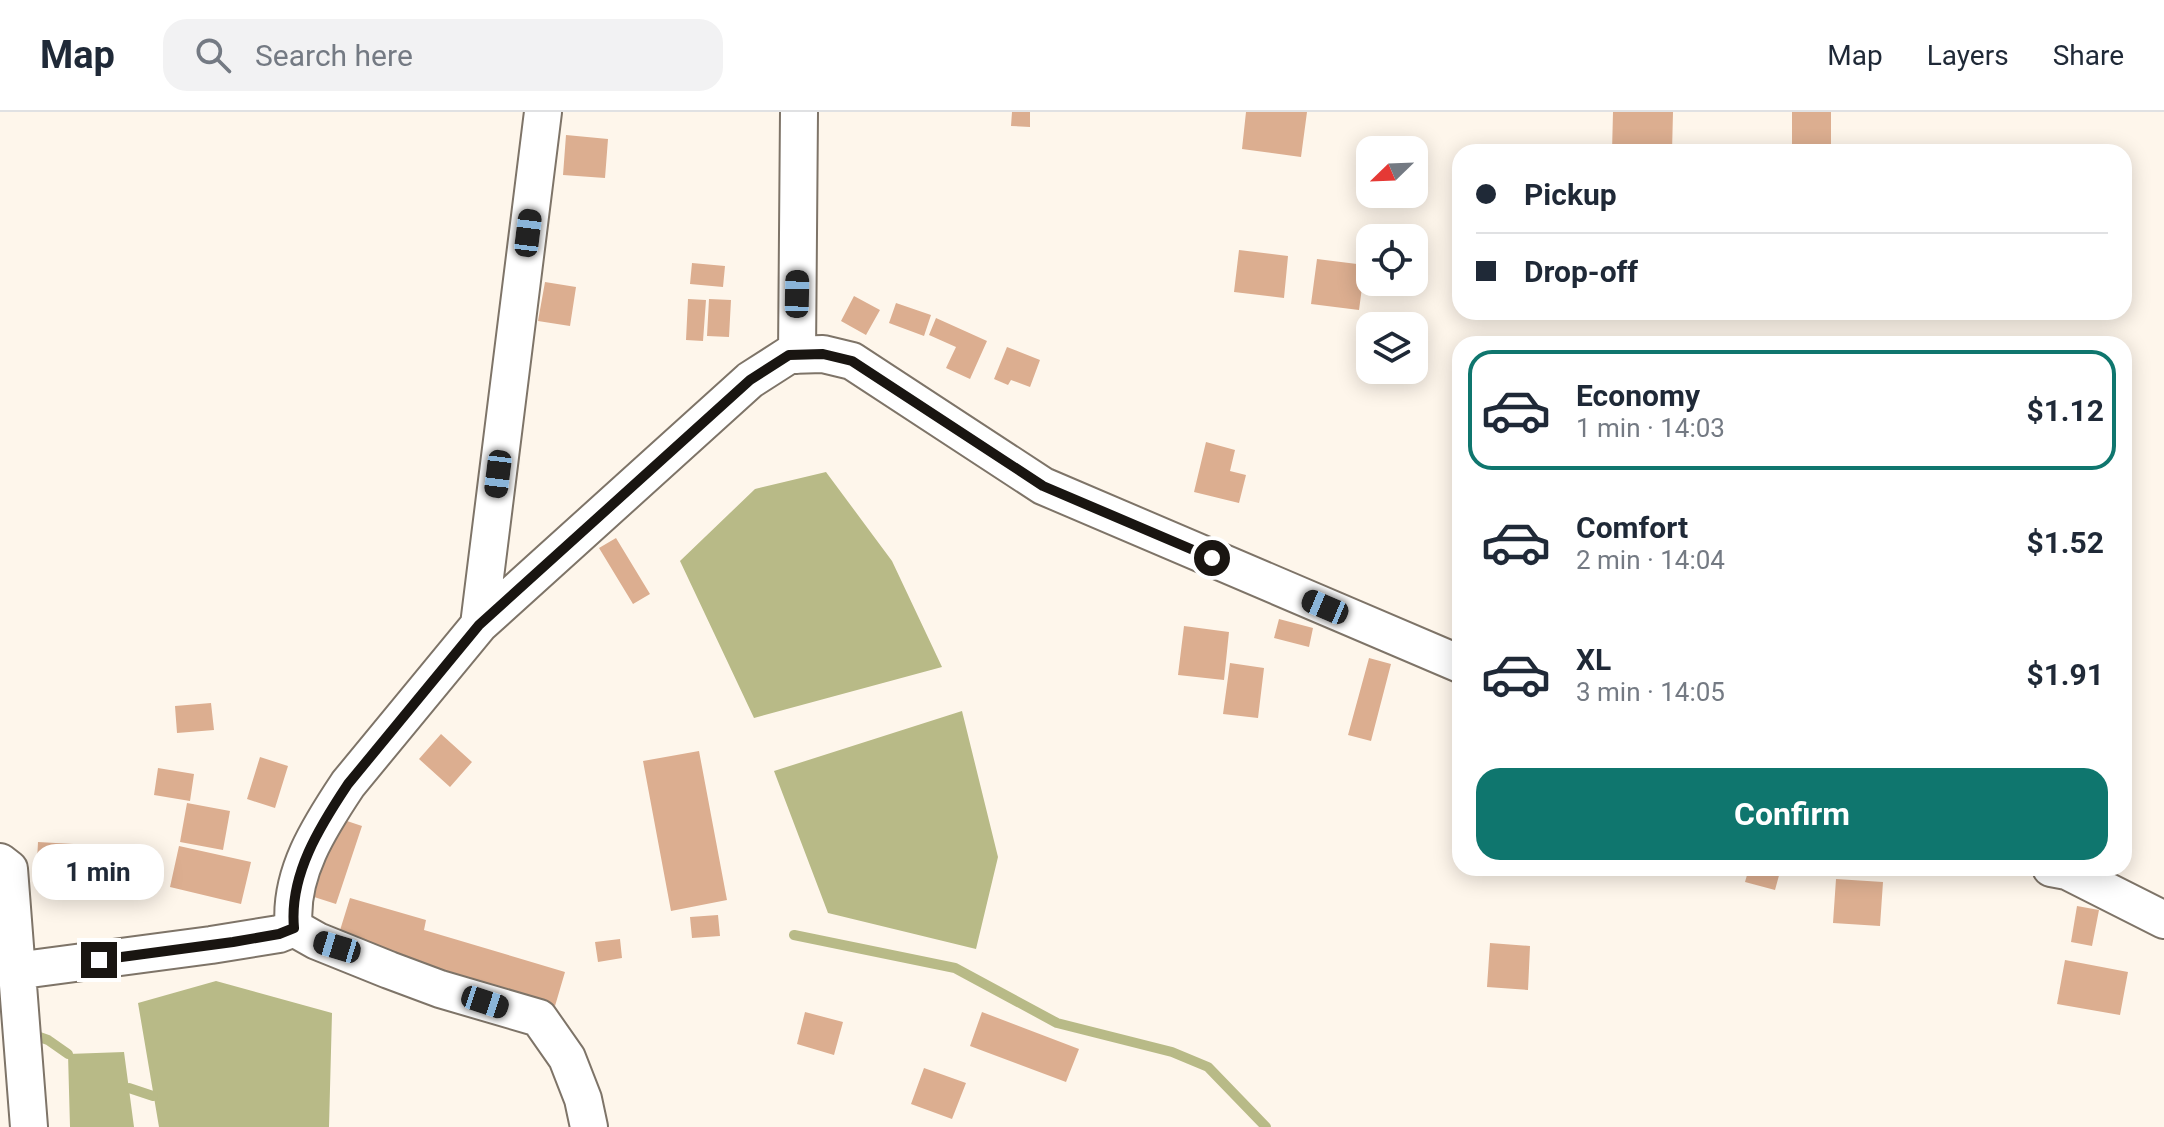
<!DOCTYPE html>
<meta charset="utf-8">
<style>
:root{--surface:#fff;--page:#f2f2f3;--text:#1f2937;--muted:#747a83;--line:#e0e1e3;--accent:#0f766e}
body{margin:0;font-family:Roboto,sans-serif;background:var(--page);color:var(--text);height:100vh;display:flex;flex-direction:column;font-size:30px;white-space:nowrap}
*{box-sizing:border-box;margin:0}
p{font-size:26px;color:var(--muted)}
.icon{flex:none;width:44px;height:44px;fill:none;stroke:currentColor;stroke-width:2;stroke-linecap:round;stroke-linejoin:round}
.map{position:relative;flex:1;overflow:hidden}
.drawer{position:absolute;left:1452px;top:224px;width:680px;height:540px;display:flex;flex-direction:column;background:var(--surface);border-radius:24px;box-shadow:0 4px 20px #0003}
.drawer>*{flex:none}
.banner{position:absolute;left:1452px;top:32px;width:680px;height:176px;border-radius:24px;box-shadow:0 4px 20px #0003;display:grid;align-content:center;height:176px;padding:0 24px;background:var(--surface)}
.needle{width:52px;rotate:247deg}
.tools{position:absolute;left:1356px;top:24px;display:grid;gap:16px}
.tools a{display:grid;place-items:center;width:72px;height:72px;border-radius:16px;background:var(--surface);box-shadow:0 4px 20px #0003;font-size:40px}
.end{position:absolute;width:36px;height:36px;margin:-18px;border:10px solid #191511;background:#fff;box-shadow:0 0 0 4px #fff}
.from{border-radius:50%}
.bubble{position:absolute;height:56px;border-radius:24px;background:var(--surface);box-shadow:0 4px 20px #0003;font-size:26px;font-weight:700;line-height:56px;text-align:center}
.car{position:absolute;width:24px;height:48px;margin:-24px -12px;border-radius:10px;box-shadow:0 0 6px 2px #0007;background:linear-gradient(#222 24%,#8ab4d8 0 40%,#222 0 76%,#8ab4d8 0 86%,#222 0)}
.banner b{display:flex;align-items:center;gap:28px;height:76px;font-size:30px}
.banner b+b{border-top:2px solid var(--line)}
.banner i{width:20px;height:20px;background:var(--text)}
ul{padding:14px 0 0;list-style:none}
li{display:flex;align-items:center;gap:24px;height:120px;margin:0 16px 12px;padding:0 8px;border:4px solid transparent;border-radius:24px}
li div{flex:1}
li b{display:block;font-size:30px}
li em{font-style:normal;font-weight:700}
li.active{border-color:var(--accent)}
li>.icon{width:72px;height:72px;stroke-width:1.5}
.cta{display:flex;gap:16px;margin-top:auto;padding:16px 24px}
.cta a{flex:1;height:92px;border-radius:24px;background:var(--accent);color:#fff;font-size:32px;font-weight:700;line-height:92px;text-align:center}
header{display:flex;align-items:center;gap:48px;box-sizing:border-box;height:112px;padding:0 40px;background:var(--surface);border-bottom:2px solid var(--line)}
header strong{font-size:38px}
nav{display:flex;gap:44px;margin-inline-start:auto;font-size:28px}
.search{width:560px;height:72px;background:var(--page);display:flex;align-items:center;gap:20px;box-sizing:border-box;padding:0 28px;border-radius:24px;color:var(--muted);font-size:30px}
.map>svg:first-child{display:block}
.water{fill:#b8ba87}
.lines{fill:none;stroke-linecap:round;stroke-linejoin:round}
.stream{stroke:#b8ba87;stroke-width:10}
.building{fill:#dcae90}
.minor-casing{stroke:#7e7468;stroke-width:40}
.minor{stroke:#fff;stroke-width:36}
.route{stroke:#191511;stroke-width:10}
</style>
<header>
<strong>Map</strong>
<div class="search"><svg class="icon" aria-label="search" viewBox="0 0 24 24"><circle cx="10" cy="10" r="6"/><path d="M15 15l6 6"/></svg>Search here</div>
<nav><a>Map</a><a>Layers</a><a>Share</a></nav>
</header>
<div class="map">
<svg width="2164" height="1015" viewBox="0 0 2164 1015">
<rect width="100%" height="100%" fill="#fef6eb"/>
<path class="water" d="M 826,360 L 892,449 L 942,555 L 754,606 L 680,449 L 755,377 Z
M 962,599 L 998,745 L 976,837 L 828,801 L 774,659 Z
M 216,869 L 332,901 L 329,1015 L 159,1015 L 138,891 Z
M 124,940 L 134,1015 L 70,1015 L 68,942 Z"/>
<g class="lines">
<path class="stream" d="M 794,823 L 955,856 L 1057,911 L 1172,940 L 1208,955 L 1266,1015
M 31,922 L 48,928 L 68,942
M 129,976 L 153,984"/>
</g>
<path class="building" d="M 1012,0 L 1030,0 L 1030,15 L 1011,14 Z
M 1246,0 L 1307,0 L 1301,45 L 1242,37 Z
M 1613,0 L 1673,0 L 1672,40 L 1612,40 Z
M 1792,0 L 1831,0 L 1831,34 L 1792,35 Z
M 566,23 L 608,27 L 605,66 L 563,63 Z
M 1239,138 L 1288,144 L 1284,186 L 1234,180 Z
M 1317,147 L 1365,153 L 1359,198 L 1311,192 Z
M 692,151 L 725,154 L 723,175 L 690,172 Z
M 545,170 L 576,175 L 570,214 L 538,209 Z
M 854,184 L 880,198 L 866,223 L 841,209 Z
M 688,187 L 706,188 L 703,229 L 686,228 Z
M 709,187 L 731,188 L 729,225 L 707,224 Z
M 896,191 L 931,203 L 924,224 L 889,211 Z
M 936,206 L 987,229 L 970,267 L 946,256 L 956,235 L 929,223 Z
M 1007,235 L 1040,248 L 1030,275 L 1011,268 L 1008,273 L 994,267 Z
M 1206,330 L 1235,338 L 1230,359 L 1246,363 L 1239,391 L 1194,380 Z
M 616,426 L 650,482 L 633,492 L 599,436 Z
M 1279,507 L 1313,516 L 1309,535 L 1274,526 Z
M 1184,514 L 1229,520 L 1224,568 L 1178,563 Z
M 1369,546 L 1391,552 L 1371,629 L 1348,623 Z
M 1230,551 L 1264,556 L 1258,606 L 1223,602 Z
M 211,591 L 214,618 L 177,621 L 175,594 Z
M 441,622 L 472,650 L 450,675 L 419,647 Z
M 699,639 L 727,788 L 671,799 L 643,649 Z
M 260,645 L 288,654 L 275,696 L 247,687 Z
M 158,656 L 194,662 L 190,689 L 154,683 Z
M 187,691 L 230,699 L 223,738 L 180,730 Z
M 338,706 L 362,714 L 336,792 L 311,784 Z
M 38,730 L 91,733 L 90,770 L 36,768 Z
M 179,734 L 251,750 L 241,792 L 170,775 Z
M 1749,756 L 1781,756 L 1775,778 L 1745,770 Z
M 1836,767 L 1883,770 L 1880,814 L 1833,811 Z
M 350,786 L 426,808 L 424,818 L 565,860 L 555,894 L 337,828 Z
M 2077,794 L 2099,798 L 2092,834 L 2071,830 Z
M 718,803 L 720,824 L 692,826 L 690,805 Z
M 620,827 L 622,846 L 598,850 L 595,830 Z
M 1490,831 L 1530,834 L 1528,878 L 1487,875 Z
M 2065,848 L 2128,860 L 2120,903 L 2057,892 Z
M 805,900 L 843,910 L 834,943 L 797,932 Z
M 982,900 L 1079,937 L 1066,970 L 970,934 Z
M 924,956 L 966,971 L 952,1007 L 911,992 Z"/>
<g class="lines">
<defs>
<path id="minor" d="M 797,243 L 799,0
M 479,513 L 543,0
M 0,750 L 9,757 L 29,1015
M 2051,756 L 2067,759 L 2164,808
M 294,816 L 317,829 L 389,858 L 440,877 L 539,906 L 567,946 L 583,987 L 589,1015
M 15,859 L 211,833 L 279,822 L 294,816 C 288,763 320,714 348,672 L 479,513 L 750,268 L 789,243 L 823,242 L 852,249 L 1043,374 L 1460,552"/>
</defs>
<use href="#minor" class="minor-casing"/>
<use href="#minor" class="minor"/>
</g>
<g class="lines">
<path class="route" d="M 99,848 L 233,830 L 279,822 L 294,816 C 289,763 320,714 348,672 L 479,513 L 750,268 L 789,243 L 823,242 L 852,249 L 1043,374 L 1212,446"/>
</g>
</svg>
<div class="tools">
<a><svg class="needle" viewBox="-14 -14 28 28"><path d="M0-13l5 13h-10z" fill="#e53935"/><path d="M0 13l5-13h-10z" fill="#747a83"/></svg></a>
<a><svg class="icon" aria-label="locate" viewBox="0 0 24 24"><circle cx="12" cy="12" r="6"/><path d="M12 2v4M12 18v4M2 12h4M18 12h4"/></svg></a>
<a><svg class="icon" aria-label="layers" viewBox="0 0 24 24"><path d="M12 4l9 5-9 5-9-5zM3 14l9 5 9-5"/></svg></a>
</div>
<i class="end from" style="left:1212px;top:446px"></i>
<i class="end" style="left:99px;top:848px"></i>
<div class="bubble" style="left:32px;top:732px;width:132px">1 min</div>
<i class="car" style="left:528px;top:121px;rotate:7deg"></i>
<i class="car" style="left:797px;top:182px;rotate:1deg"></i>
<i class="car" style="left:498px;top:362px;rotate:187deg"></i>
<i class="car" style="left:1325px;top:495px;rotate:293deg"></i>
<i class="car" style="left:337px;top:835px;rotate:287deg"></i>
<i class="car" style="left:485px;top:890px;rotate:108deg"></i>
<div class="banner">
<b><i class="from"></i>Pickup</b>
<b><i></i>Drop-off</b>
</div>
<section class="drawer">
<ul>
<li class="active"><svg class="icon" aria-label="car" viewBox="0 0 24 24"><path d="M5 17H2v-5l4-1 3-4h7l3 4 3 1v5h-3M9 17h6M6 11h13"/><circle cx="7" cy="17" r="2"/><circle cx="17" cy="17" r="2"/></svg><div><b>Economy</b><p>1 min · 14:03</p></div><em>$1.12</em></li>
<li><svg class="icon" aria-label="car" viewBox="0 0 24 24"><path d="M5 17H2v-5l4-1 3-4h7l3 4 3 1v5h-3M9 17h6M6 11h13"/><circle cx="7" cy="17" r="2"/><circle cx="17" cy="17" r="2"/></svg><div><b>Comfort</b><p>2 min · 14:04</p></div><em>$1.52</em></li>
<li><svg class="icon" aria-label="car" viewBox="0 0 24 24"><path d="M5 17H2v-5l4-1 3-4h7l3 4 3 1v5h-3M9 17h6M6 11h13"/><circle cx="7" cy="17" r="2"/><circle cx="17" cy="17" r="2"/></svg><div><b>XL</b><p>3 min · 14:05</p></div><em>$1.91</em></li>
</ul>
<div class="cta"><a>Confirm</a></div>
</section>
</div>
